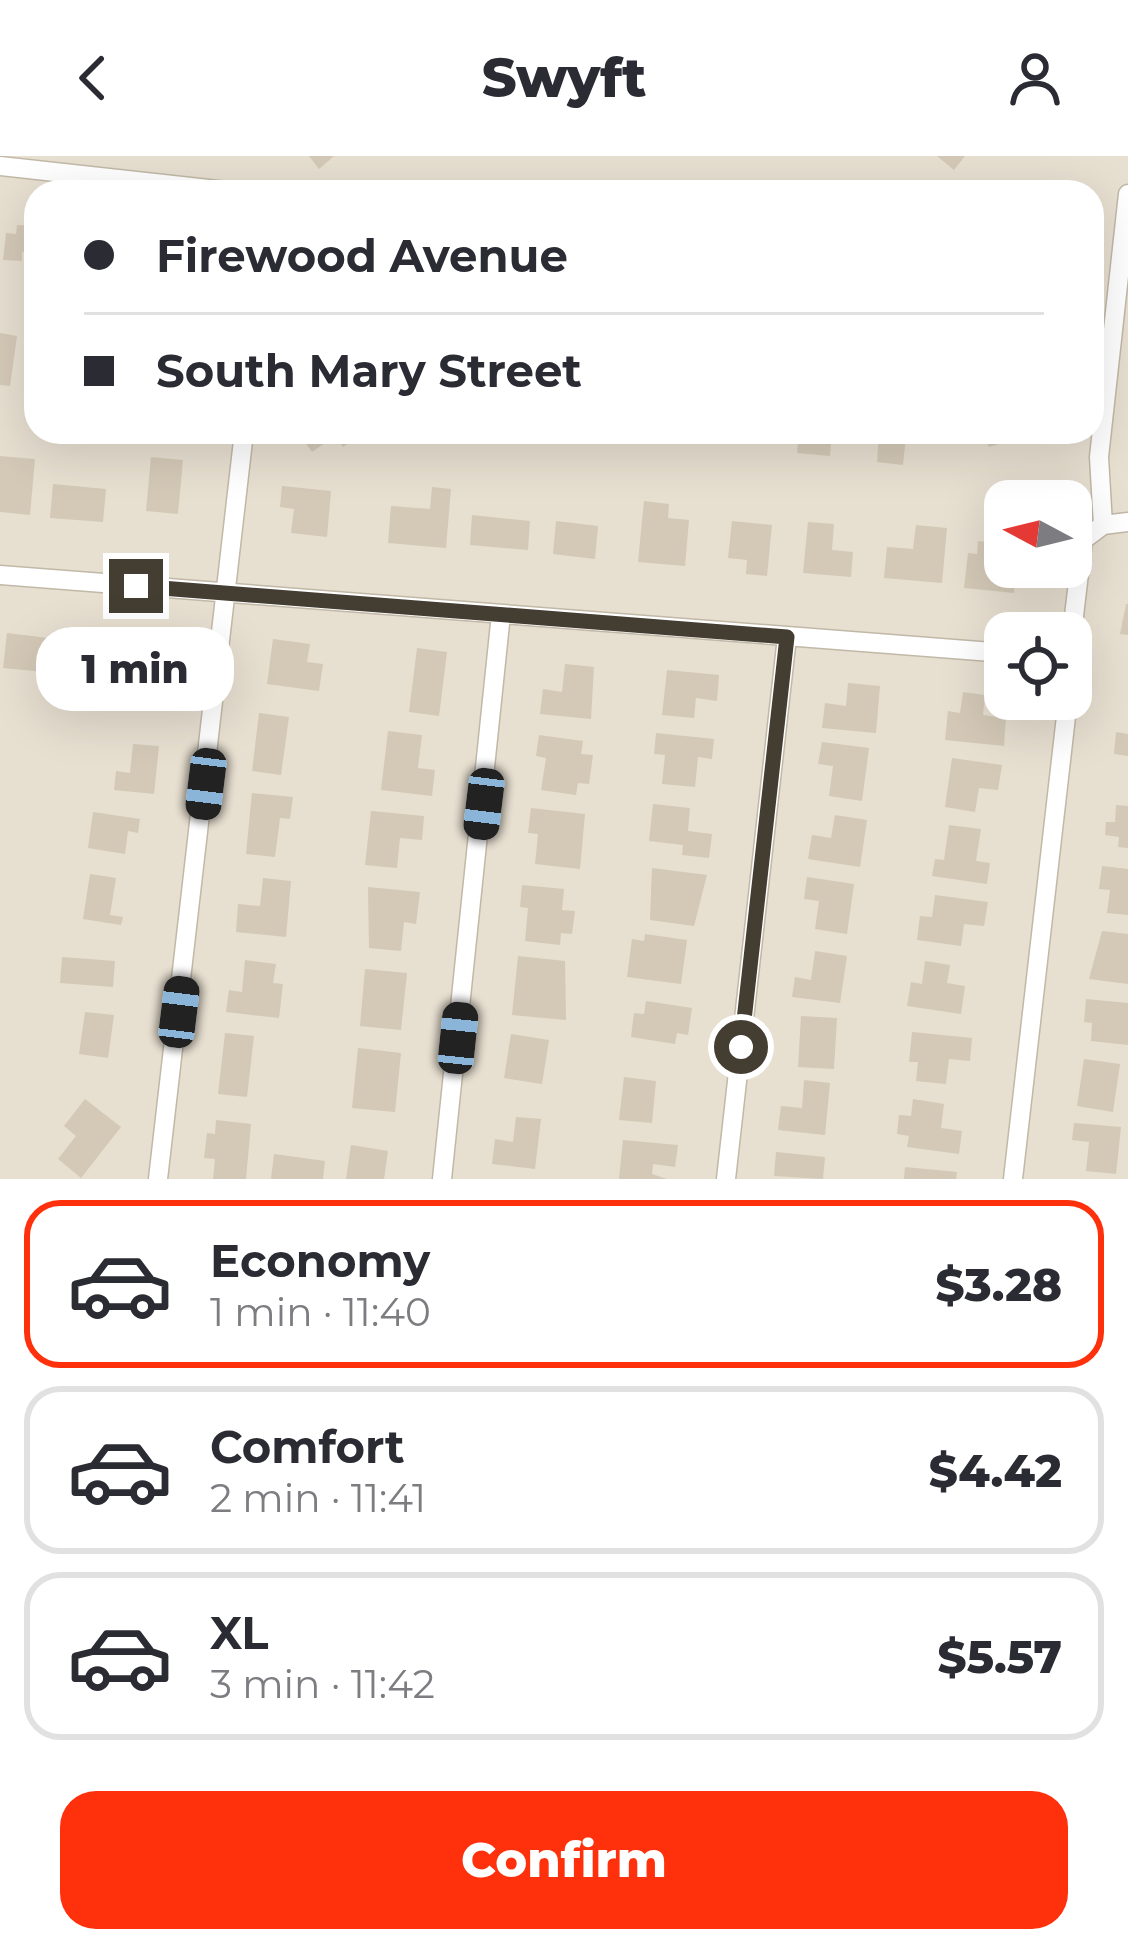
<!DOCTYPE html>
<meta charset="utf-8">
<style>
:root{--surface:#fff;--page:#f2f2f3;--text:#2b2b33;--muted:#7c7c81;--line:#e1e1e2;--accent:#ff300c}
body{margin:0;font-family:Montserrat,sans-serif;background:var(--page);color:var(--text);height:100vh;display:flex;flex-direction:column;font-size:45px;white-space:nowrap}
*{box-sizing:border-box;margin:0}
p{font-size:39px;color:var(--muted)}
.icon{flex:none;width:66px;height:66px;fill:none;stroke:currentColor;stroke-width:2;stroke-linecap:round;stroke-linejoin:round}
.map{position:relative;height:1023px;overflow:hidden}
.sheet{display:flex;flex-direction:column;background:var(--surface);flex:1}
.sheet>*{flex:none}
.guide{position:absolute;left:24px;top:24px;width:1080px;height:264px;border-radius:36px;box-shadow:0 12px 48px #0002;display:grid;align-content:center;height:264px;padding:0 60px;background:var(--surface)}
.needle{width:78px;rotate:277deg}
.controls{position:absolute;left:984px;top:324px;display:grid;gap:24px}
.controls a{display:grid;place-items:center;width:108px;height:108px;border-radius:24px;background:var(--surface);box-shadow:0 12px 48px #0002;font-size:60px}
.end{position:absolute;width:54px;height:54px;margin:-27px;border:15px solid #443d32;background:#fff;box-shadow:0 0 0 6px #fff}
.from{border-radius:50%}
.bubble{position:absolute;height:84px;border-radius:36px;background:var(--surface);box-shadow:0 12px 48px #0002;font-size:39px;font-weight:800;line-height:84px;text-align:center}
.car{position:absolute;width:36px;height:72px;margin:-36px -18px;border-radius:15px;box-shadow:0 0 9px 3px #0007;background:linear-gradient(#222 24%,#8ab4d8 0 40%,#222 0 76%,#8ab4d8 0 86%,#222 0)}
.guide b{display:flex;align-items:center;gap:42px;height:114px;font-size:45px}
.guide b+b{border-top:3px solid var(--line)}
.guide i{width:30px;height:30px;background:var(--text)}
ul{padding:21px 0 0;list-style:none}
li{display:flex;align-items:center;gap:36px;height:168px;margin:0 24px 18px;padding:0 36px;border:6px solid var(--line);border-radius:36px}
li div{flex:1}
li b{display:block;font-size:45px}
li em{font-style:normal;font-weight:800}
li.selected{border-color:var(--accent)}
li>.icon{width:108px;height:108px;stroke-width:1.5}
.primary-button{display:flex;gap:24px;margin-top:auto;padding:24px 60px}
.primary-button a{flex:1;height:138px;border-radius:36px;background:var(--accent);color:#fff;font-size:48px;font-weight:800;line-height:138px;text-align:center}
header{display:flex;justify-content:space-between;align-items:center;height:156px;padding:0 60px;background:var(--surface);font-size:54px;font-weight:800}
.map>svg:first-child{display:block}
.residential{fill:#e7dfd0;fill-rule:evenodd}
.building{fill:#d4c9b7}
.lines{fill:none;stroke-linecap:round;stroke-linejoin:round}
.street-casing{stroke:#c1b8a7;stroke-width:21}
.street{stroke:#fff;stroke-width:18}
.route{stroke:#443d32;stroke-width:15}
</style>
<header><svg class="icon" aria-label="back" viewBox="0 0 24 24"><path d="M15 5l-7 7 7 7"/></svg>Swyft<svg class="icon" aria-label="person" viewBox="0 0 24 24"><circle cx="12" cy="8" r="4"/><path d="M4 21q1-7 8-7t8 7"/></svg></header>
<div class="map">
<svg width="1128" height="1023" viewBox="0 0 1128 1023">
<rect width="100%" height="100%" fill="#f2ede2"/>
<path class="residential" d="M 0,0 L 1128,0 L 1128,1023 L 0,1023 ZM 36,36 L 1092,36 L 1092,276 L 36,276 ZM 1005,345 L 1071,345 L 1071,411 L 1005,411 ZM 1005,477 L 1071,477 L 1071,543 L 1005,543 Z"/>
<path class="building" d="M 309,0 L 334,0 L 319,13 Z
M 937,0 L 965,0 L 954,14 Z
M 17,69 L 36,70 L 36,98 L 22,96 L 22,105 L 3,104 L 6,77 L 16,78 Z
M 0,177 L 17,180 L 10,230 L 0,229 Z
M 298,276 L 364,276 L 343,291 L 335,280 L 312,296 Z
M 799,276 L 832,276 L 830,300 L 797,297 Z
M 879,276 L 929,276 L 929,283 L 906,281 L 903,309 L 877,306 Z
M 960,276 L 1024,276 L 1025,280 L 989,291 L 985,281 L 964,288 Z
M 0,300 L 35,303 L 30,359 L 0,356 Z
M 151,301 L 183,304 L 178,358 L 146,355 Z
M 53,328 L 106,333 L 103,366 L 50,362 Z
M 282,330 L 331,335 L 327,381 L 291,377 L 294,353 L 280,351 Z
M 432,331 L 451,333 L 446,392 L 388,387 L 391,350 L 430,353 Z
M 644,345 L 669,348 L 668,362 L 689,364 L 685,410 L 638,406 Z
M 472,359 L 530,365 L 528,394 L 470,389 Z
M 556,365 L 598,370 L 595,403 L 553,398 Z
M 732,365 L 772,369 L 767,420 L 746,418 L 747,404 L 728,402 Z
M 808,366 L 834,368 L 832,394 L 853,396 L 851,421 L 803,417 Z
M 916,369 L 947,372 L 942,427 L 884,422 L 887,391 L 913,393 Z
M 978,385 L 1005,388 L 1005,411 L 1017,411 L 1014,437 L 964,432 L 968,397 L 977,398 Z
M 1126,448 L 1128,448 L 1128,479 L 1120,478 Z
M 66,471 L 114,475 L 112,500 L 64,495 Z
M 7,477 L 48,482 L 45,516 L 3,512 Z
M 273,483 L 310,488 L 307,506 L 323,508 L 319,535 L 267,528 Z
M 129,484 L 159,489 L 152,528 L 122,523 Z
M 417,492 L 447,496 L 439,560 L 409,556 Z
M 565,508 L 594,511 L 591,563 L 540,558 L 543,533 L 562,536 Z
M 667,514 L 719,519 L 717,545 L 696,542 L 694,562 L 662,559 Z
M 848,527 L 880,530 L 876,577 L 822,572 L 825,547 L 846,550 Z
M 963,536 L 985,539 L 983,559 L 1006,562 L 1004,590 L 945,584 L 948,555 L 960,557 Z
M 259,557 L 289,561 L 281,619 L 252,615 Z
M 388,575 L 422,579 L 418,612 L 435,614 L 432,640 L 381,634 Z
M 1116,576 L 1128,578 L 1128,600 L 1114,598 Z
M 656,577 L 714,583 L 712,603 L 698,601 L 695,631 L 662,628 L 665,599 L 654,598 Z
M 539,579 L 583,585 L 581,598 L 593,599 L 589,628 L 578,627 L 576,639 L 541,634 L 546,602 L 536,600 Z
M 822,586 L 869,592 L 862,645 L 829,640 L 833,610 L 818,608 Z
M 133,588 L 159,590 L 154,638 L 114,634 L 116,615 L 130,617 Z
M 952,602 L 1002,609 L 998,634 L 979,632 L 975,656 L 945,651 Z
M 252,637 L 293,641 L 290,663 L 280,662 L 275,701 L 246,698 Z
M 653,648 L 690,652 L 688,675 L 712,678 L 709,702 L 682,699 L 683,689 L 649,685 Z
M 1116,649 L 1128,650 L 1128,692 L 1118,691 L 1119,681 L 1105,679 L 1106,666 L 1115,666 Z
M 531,652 L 585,658 L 580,713 L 535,708 L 538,678 L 528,677 Z
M 371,655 L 424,660 L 422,684 L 400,682 L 397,712 L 365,709 Z
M 93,656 L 140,663 L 138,677 L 128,675 L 125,698 L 88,692 Z
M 835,659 L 867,664 L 860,711 L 808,703 L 812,679 L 831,682 Z
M 949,669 L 981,673 L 976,705 L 990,707 L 987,728 L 932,720 L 935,703 L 944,704 Z
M 1102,710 L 1128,713 L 1128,759 L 1107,757 L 1110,734 L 1099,733 Z
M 652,712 L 707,719 L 694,770 L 650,764 Z
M 90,718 L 116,722 L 110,759 L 123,761 L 121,769 L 83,763 Z
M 807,721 L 854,728 L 847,778 L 815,773 L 819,745 L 804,743 Z
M 263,722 L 291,725 L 286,781 L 236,776 L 238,748 L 260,750 Z
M 522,729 L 564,733 L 562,754 L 575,755 L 572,778 L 561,777 L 560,789 L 525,785 L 528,752 L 520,751 Z
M 368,731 L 420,736 L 416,768 L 404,766 L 401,795 L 369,792 Z
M 935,739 L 988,746 L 984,770 L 964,768 L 961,790 L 917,784 L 920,760 L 932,761 Z
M 1102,775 L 1128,778 L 1128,828 L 1089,823 Z
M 645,778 L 687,784 L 681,828 L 627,821 L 632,783 L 644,785 Z
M 815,795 L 847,800 L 840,847 L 792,841 L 795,821 L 811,824 Z
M 518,800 L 565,805 L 566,864 L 512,859 Z
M 62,801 L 115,805 L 113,831 L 60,827 Z
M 245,804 L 276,808 L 273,827 L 283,828 L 279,862 L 226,856 L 229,834 L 242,836 Z
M 925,805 L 950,809 L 947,827 L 965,830 L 961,858 L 907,850 L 911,826 L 922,828 Z
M 365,813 L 407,817 L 401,874 L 360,870 Z
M 1086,843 L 1128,847 L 1128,889 L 1091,885 L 1092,867 L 1084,866 Z
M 646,845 L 692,852 L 688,879 L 677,877 L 675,888 L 631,881 L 634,857 L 644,858 Z
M 85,856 L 114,859 L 108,902 L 79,898 Z
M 801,860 L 837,862 L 834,913 L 798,911 Z
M 912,876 L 972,882 L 970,905 L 949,903 L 946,928 L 916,925 L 918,906 L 909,906 Z
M 225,877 L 254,880 L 247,941 L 218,938 Z
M 511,878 L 549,884 L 542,928 L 504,922 Z
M 358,892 L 401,897 L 395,956 L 352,952 Z
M 1084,903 L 1120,908 L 1113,956 L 1077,950 Z
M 624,921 L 656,925 L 652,967 L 619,964 Z
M 804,924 L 830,927 L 825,979 L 778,974 L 781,950 L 802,952 Z
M 85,943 L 121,971 L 81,1022 L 58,1003 L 76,980 L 64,970 Z
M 913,943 L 944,948 L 941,972 L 962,975 L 959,998 L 907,991 L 909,980 L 897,978 L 899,959 L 911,960 Z
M 516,961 L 541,963 L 535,1013 L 492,1008 L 495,983 L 513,986 Z
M 216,964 L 251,968 L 246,1023 L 213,1023 L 215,1003 L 204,1002 L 207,977 L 215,978 Z
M 1074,967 L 1121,971 L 1116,1018 L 1086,1015 L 1089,986 L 1072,984 Z
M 623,984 L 678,989 L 675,1011 L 653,1008 L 652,1018 L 667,1023 L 619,1023 Z
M 351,989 L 388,995 L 384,1023 L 346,1023 Z
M 776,996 L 825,1001 L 823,1023 L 774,1020 Z
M 274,998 L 325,1005 L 323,1023 L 271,1023 Z
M 905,1011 L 957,1016 L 956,1023 L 904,1023 Z"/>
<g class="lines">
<defs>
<path id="street" d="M 0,10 L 236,36
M 1103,369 L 1099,301 L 1128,38
M 0,419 L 1005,497
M 1071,485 L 1083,384 L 1103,369 L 1128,366
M 158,1023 L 244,276
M 442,1023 L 501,458
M 726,1023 L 787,481
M 1013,1023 L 1068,543"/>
</defs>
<use href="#street" class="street-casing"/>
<use href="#street" class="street"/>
</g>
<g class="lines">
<path class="route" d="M 136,430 L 787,481 L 741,891"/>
</g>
</svg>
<div class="controls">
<a><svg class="needle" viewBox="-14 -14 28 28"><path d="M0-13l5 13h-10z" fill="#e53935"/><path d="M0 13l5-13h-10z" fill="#7c7c81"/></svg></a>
<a><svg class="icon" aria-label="locate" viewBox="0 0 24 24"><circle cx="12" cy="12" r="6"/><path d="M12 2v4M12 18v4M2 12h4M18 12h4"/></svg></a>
</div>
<i class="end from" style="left:741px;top:891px"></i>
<i class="end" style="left:136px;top:430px"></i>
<div class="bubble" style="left:36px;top:471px;width:198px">1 min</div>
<i class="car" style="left:206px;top:628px;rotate:187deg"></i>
<i class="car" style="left:484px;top:648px;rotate:187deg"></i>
<i class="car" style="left:179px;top:856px;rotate:7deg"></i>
<i class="car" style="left:458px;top:882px;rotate:6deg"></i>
<div class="guide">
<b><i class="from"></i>Firewood Avenue</b>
<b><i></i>South Mary Street</b>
</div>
</div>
<section class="sheet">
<ul>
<li class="selected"><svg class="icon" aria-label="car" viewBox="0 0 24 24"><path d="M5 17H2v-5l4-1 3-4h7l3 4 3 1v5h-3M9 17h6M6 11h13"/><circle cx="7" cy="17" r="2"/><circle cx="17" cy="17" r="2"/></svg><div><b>Economy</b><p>1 min · 11:40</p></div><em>$3.28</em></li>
<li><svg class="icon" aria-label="car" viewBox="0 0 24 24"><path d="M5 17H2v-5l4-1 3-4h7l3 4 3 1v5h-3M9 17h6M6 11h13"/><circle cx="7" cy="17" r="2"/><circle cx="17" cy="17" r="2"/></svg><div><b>Comfort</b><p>2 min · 11:41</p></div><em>$4.42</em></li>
<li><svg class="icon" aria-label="car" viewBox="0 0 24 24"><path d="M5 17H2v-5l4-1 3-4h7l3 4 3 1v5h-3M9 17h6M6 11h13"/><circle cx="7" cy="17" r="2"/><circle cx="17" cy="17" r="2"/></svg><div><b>XL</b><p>3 min · 11:42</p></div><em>$5.57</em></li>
</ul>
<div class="primary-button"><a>Confirm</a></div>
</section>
